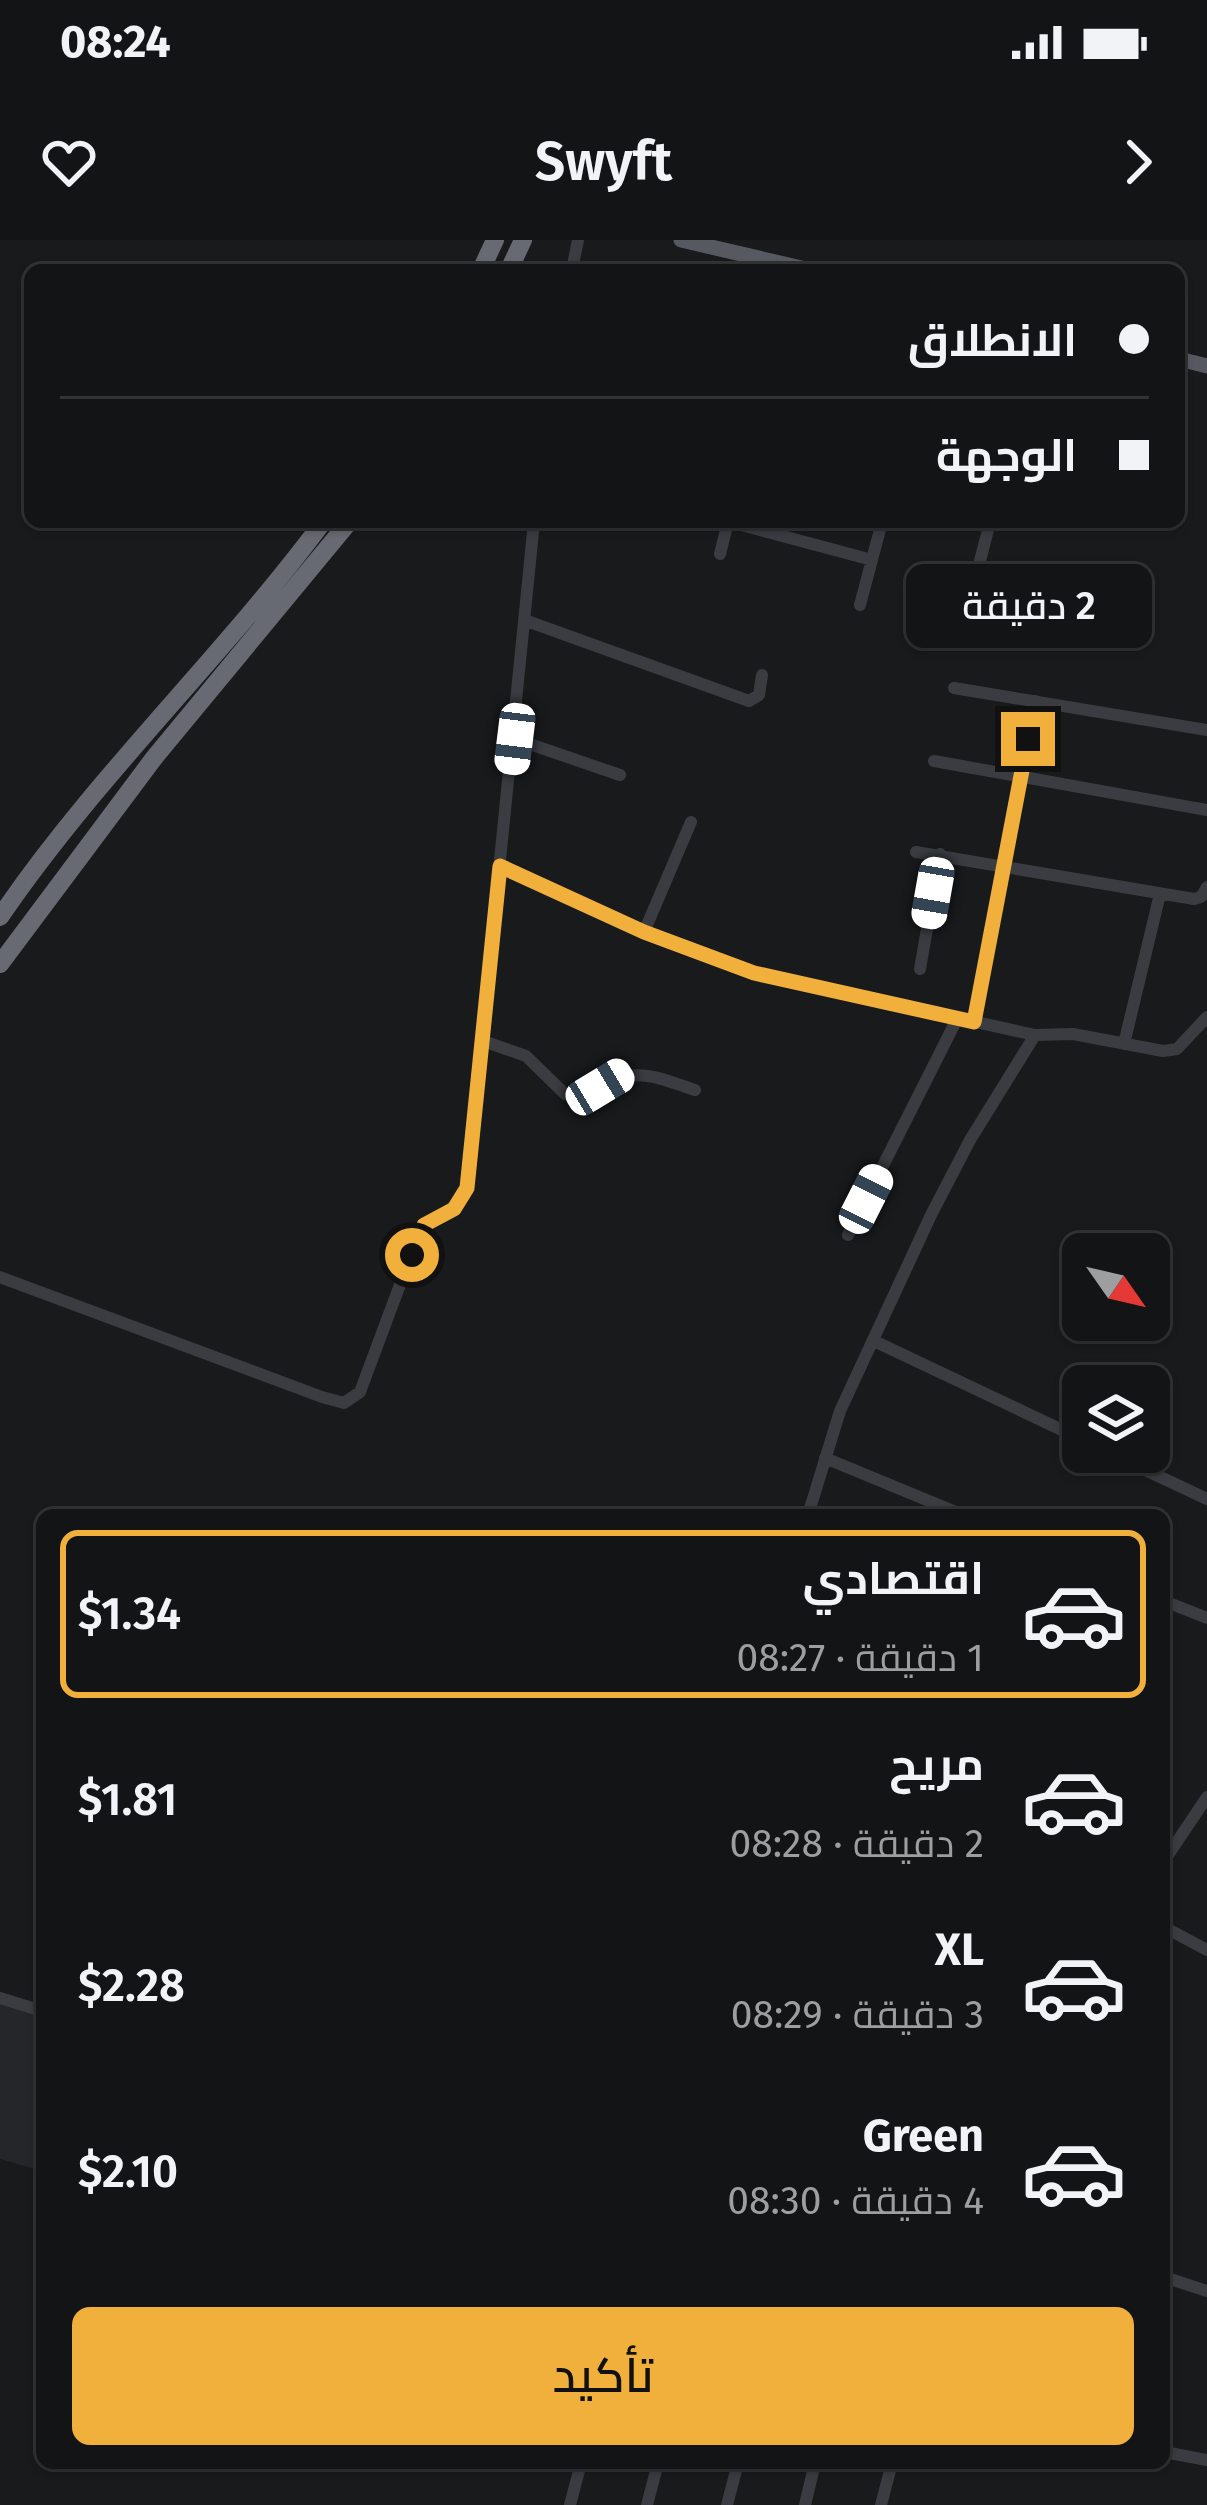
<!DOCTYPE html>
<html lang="ar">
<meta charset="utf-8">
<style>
:root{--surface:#131415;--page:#1c1d1e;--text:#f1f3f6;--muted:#9d9ea0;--line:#323334;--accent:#f1b03c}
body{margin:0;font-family:"Fira Sans",Cairo,sans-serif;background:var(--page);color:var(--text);direction:rtl;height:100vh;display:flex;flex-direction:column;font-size:45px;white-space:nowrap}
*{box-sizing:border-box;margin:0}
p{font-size:39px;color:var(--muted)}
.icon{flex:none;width:66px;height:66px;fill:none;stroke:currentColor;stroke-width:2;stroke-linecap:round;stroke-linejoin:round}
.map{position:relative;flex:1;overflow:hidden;direction:ltr}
.drawer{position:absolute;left:36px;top:1269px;width:1134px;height:960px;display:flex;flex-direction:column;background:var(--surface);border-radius:18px;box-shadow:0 3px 9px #0004,0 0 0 3px var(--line);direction:rtl}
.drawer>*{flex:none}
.top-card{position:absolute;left:24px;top:24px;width:1161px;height:264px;border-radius:18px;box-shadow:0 3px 9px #0004,0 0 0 3px var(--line);direction:rtl;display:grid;align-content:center;height:264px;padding:0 36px;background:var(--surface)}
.needle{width:78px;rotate:124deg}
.buttons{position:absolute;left:1062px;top:993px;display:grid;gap:24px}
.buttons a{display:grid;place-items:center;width:108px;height:108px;border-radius:18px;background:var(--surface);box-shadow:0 3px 9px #0004,0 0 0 3px var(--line);font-size:60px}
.end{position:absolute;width:54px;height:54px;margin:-27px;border:15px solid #f1b03c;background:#111;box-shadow:0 0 0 6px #111}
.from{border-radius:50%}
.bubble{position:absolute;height:84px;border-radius:18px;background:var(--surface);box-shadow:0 3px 9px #0004,0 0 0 3px var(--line);font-size:39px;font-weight:600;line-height:84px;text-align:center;direction:rtl}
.car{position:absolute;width:36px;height:72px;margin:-36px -18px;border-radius:15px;box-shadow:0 0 9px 3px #0007;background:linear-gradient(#fff 24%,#345 0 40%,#fff 0 76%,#345 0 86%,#fff 0)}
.top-card b{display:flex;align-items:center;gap:42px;height:114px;font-size:45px}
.top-card b+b{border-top:3px solid var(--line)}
.top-card i{width:30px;height:30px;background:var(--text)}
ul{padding:21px 0 0;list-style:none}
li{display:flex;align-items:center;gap:36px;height:168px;margin:0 24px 18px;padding:0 12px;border:6px solid transparent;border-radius:18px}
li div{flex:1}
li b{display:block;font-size:45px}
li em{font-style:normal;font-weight:600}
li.active{border-color:var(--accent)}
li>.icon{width:108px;height:108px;stroke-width:1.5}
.cta{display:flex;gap:24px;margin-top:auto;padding:24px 36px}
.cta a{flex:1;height:138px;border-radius:18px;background:var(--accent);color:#111;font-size:48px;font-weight:600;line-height:138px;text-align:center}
.status{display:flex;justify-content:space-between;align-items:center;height:84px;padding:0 60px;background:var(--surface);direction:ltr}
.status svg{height:33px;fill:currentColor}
header{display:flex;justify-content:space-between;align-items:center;height:156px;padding:0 36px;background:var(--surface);font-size:54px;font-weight:600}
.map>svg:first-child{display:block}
.built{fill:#252629}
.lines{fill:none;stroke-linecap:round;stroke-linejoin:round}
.minor{stroke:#3a3c41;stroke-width:12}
.major{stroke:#575960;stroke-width:15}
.highway{stroke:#676a72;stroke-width:18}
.route{stroke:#f1b03c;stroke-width:15}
</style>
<div class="status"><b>08:24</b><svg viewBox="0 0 49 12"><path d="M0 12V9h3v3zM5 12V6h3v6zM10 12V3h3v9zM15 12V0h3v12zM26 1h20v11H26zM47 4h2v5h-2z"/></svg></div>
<header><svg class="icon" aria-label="forward" viewBox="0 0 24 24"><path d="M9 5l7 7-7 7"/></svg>Swyft<svg class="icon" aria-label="heart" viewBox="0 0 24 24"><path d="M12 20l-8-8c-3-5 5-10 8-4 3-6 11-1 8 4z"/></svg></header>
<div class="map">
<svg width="1207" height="2265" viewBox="0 0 1207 2265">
<rect width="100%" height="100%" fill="#191a1c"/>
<path class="built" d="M 0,1764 L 42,1775 L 42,1931 L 0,1919 Z"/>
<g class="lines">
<path class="minor" d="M 572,30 L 578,0
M 730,282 L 872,320
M 720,314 L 728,282
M 913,340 L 1026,370
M 971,356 L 990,282
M 860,365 L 882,282
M 527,381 L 749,461 L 759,455 L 762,435
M 954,448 L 1207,490
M 515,499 L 620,535
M 934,521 L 1207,570
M 916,612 L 1194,659 L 1201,657 L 1207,647
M 500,626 L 644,692 L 754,733 L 1035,795 L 1073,794 L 1163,811 L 1177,809 L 1207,777
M 644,692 L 691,582
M 920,729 L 940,614
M 974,782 L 1035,461
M 483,801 L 526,816 L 565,854 L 585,858 C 631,825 645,833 695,850
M 1124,804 L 1160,654
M 848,995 L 957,779
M 0,1037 L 322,1157 L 344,1163 L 360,1152 L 420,991 C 434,972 459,973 467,948 L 534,282
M 874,1101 L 1083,1200
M 1107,1212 L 1207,1259
M 825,1218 L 963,1275
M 808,1275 L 840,1171 L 931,975 L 970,900 L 1035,795
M 1164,1361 L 1207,1378
M 1164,1621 L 1207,1557
M 1164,1687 L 1207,1710
M 0,1758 L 42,1771
M 1164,2037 L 1207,2051
M 1164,2212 L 1207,2220
M 570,2265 L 581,2223
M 647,2265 L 658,2223
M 727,2265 L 738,2223
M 805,2265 L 815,2223
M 881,2265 L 892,2223"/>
<path class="major" d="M 681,0 L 810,30
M 1179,119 L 1207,126"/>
<path class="highway" d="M 481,30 L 495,0
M 509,30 L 523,0
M 0,677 C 96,536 221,419 323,282
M 0,724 L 154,518 L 349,282"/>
</g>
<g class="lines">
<path class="route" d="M 412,1015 L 424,985 L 454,969 L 467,948 L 500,626 L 644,692 L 754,733 L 974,782 L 1028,499"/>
</g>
</svg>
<div class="buttons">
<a><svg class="needle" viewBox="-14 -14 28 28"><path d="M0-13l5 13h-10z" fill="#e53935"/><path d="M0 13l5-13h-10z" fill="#9d9ea0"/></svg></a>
<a><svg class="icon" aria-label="layers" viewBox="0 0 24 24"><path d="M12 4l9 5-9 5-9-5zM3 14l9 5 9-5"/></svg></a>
</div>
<i class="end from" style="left:412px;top:1015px"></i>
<i class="end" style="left:1028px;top:499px"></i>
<div class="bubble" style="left:906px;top:324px;width:246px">2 دقيقة</div>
<i class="car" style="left:515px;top:499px;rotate:187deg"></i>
<i class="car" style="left:933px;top:653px;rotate:190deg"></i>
<i class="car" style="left:600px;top:847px;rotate:59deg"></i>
<i class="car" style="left:866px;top:959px;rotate:27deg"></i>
<div class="top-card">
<b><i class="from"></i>الانطلاق</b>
<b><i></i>الوجهة</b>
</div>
<section class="drawer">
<ul>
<li class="active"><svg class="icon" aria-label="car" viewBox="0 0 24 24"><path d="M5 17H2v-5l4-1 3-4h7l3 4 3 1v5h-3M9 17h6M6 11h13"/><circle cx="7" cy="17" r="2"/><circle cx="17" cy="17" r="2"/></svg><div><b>اقتصادي</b><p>1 دقيقة · 08:27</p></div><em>$1.34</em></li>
<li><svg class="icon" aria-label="car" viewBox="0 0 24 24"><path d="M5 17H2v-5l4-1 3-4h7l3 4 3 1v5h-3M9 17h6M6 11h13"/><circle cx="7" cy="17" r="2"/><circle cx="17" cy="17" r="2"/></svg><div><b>مريح</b><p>2 دقيقة · 08:28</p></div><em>$1.81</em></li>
<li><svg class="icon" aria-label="car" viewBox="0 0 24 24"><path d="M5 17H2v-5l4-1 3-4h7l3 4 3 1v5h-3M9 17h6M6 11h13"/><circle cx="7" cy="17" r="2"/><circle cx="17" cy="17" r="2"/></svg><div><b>XL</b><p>3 دقيقة · 08:29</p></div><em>$2.28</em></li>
<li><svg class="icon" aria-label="car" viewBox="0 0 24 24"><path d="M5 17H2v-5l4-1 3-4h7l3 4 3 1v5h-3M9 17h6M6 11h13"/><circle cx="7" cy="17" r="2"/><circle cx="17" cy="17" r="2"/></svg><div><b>Green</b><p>4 دقيقة · 08:30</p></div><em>$2.10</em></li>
</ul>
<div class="cta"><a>تأكيد</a></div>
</section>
</div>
